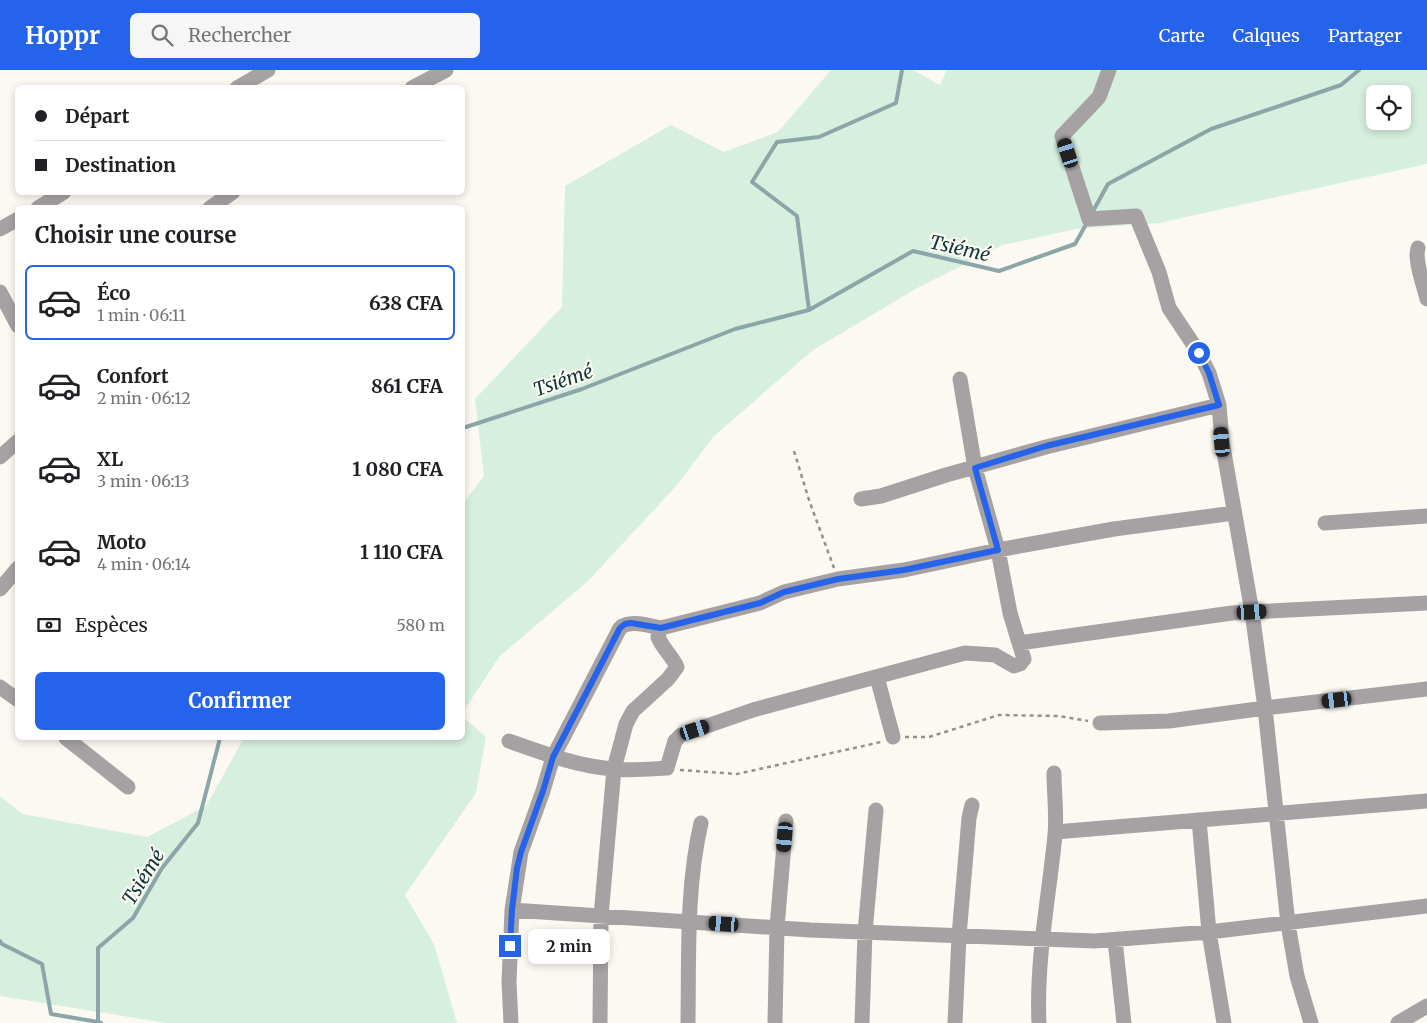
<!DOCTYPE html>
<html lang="fr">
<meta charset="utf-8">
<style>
:root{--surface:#fff;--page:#f6f6f6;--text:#202124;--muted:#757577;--line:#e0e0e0;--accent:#2563eb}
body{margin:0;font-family:Merriweather,serif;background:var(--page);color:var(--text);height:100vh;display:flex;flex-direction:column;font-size:19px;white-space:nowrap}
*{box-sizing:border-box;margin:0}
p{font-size:16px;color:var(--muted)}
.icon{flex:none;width:28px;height:28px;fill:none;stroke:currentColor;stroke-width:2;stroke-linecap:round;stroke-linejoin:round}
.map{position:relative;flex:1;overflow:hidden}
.panel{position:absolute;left:15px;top:135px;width:450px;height:535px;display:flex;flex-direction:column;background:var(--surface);border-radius:8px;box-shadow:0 2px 8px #0003}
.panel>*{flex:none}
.hud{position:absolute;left:15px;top:15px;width:450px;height:110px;border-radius:8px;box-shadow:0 2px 8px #0003;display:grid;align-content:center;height:110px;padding:0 20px;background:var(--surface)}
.tools{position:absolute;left:1366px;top:15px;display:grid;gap:10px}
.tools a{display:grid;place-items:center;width:45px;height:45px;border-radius:8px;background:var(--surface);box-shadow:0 2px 8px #0003;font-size:25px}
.end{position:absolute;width:22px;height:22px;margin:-11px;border:6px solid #2563eb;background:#fff;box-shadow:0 0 0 2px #fff}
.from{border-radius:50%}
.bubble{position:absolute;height:35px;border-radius:8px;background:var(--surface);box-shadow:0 2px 8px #0003;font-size:16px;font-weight:700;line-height:35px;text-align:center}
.car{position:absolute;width:15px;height:30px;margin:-15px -8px;border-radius:6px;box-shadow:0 0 4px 1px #0007;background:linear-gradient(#222 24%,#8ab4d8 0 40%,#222 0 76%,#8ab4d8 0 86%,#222 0)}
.hud b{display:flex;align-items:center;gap:18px;height:48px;font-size:19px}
.hud b+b{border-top:1px solid var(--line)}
.hud i{width:12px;height:12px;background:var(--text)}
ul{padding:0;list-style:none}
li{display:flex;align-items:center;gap:15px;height:75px;margin:0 10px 8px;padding:0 10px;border:2px solid transparent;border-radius:8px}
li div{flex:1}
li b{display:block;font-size:19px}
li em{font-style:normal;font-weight:700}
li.on{border-color:var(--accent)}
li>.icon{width:45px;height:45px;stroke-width:1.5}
h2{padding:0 20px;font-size:22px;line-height:60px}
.pay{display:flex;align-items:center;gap:12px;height:55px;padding:0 20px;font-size:19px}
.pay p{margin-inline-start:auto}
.cta{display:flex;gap:10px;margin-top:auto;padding:10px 20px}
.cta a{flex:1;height:58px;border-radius:8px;background:var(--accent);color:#fff;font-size:20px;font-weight:700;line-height:58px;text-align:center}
header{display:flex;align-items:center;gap:30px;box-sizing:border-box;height:70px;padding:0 25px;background:var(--accent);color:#fff}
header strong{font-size:24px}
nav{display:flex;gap:28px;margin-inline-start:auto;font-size:18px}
.search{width:350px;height:45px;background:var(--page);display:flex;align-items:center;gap:12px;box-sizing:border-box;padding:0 18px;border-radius:8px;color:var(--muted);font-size:19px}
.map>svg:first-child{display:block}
.green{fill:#d6efde;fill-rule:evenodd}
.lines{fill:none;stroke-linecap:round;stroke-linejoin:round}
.stream{stroke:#8ba6a8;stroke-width:4}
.path{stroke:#93918c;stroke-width:2.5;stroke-dasharray:4 4;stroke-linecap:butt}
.minor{stroke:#a6a2a3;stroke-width:15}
.route{stroke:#2563eb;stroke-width:6}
.labels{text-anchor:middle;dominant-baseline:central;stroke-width:4.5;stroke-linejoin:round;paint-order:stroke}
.water-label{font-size:19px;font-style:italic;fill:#0f3639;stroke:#fcf9f2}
</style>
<header>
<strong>Hoppr</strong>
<div class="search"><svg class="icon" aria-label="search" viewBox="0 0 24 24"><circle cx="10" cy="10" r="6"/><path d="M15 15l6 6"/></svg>Rechercher</div>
<nav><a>Carte</a><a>Calques</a><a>Partager</a></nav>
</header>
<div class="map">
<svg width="1427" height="953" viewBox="0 0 1427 953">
<rect width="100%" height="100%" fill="#fcf9f2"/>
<path class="green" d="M 831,0 L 913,0 L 940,15 L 947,0 L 1427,0 L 1427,94 L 1159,153 L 1076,159 L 1003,175 L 919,217 L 813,280 L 713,367 L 677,415 L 588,511 L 499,587 L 463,642 L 462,435 L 484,406 L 475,329 L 562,237 L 565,116 L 671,55 L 724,82 L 778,62 ZM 1375,24 L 1402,24 L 1402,51 L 1375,51 Z
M 463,647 L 486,667 L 476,723 L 405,825 L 434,874 L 457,953 L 166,953 L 0,926 L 0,726 L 22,744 L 147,767 L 206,736 L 244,668 L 462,668 Z"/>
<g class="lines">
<path class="stream" d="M 1092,143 L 1108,114 L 1211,59 L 1341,15 L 1359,0
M 809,240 L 797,146 L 752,112 L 777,72 L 819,67 L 896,33 L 902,0
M 462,357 L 466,357 L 582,319 L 735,259 L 809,240 L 913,181 L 999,201 L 1075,174 L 1088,151
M 0,871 L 2,874 L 42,894 L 51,944 L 98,952
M 101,953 L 98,952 L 98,878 L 133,848 L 162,798 L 198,753 L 220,668"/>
<path class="path" d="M 794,381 L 809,430 L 834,498
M 905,667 L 929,667 L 999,645 L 1059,646 L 1088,651
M 680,700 L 737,704 L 881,672"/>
<path class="minor" d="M 1109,0 L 1099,27 L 1062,66 L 1089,149 L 1136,146 L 1159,202 L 1169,238 L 1199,283 L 1209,303 L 1219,335 L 1222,371 L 1252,542 L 1265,638 L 1288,854 L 1297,906 L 1311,953
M 237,18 L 268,0
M 412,18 L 446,0
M 38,138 L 64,122
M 210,138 L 233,122
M 0,159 L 18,149
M 1418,178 C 1414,190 1424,216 1427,229
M 0,222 L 18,256
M 0,387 L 18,371
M 861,429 L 881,426 L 946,405 L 1046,377 L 1219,335
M 1325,453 L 1427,446
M 0,519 L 18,498
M 1019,573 L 1232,543 L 1427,533
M 877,607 L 893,667
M 0,617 L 18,630
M 1100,653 L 1169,651 L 1265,638 L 1427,619
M 66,668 L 128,717
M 509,671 C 543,683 577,696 613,699 C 631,701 650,699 667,698 L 675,671 L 681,665 L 753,640 L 965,583 L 995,585 L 1014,596 L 1020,594 L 1024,589 L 1010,543 L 998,480 L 975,398 L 960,309
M 1199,750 L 1209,862 L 1224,953
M 1055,762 L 1427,731
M 512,840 L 810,860 L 1095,871 L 1209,862 L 1427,836
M 1115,870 L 1124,953
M 511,953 L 509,912 L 512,840 L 521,782 L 543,721 L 553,687 L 620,558 C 630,549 649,556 661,558
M 600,953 L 601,846 L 614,699 L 626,654 L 633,641 L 668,609 L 677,597 C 672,586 663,579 658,567 L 661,558 L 760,533 L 784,522 L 838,509 L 904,500 L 998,480 L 1114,459 L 1234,443
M 688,953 C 689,887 686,818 701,753
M 775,953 L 777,857 L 786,751
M 862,953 L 865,862 L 876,740
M 955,953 L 959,866 L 969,748 L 972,735
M 1039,953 C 1036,890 1049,827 1055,765 C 1057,745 1054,723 1054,703
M 1398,953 L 1427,936"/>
</g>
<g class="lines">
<path class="route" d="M 510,876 L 512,840 L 517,798 L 521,782 L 543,721 L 553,687 L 620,558 L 625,554 L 631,553 L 661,558 L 760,533 L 784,522 L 838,509 L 904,500 L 998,480 L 975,398 L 1046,376 L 1219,335 L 1209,303 L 1199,283"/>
</g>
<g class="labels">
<g class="water-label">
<text transform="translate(960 178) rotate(13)">Tsiémé</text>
<text transform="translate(563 310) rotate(-19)">Tsiémé</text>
<text transform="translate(143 807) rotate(-58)">Tsiémé</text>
</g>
</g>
</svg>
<div class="tools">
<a><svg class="icon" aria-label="locate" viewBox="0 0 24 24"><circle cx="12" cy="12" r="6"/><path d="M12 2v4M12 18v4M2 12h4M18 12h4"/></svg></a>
</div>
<i class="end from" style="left:1199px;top:283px"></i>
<i class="end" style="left:510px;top:876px"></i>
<div class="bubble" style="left:528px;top:859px;width:82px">2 min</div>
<i class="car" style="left:1068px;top:83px;rotate:342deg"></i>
<i class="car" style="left:1222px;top:372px;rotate:355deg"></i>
<i class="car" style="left:1252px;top:542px;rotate:87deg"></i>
<i class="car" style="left:1337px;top:630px;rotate:263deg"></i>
<i class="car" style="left:695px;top:660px;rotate:72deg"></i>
<i class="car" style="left:785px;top:767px;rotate:185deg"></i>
<i class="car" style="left:724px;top:854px;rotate:274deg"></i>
<div class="hud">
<b><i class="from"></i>Départ</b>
<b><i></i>Destination</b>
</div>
<section class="panel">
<h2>Choisir une course</h2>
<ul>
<li class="on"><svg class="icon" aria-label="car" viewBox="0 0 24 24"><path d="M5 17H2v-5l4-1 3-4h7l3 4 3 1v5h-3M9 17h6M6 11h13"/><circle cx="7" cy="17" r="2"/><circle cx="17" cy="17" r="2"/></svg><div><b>Éco</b><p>1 min · 06:11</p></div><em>638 CFA</em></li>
<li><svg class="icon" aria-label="car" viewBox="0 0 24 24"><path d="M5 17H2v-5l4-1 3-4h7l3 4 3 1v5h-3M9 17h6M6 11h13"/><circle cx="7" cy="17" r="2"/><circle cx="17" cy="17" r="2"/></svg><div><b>Confort</b><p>2 min · 06:12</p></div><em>861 CFA</em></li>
<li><svg class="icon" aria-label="car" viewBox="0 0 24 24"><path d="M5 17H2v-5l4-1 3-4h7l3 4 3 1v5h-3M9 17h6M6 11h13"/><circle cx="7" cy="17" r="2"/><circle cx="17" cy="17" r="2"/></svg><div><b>XL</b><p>3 min · 06:13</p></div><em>1 080 CFA</em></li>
<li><svg class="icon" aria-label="car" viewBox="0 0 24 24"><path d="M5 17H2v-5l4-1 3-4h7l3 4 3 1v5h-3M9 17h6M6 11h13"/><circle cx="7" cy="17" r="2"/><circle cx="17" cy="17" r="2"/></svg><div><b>Moto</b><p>4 min · 06:14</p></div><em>1 110 CFA</em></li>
</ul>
<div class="pay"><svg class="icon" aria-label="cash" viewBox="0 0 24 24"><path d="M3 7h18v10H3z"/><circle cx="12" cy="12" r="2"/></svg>Espèces<p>580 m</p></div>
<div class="cta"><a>Confirmer</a></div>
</section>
</div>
